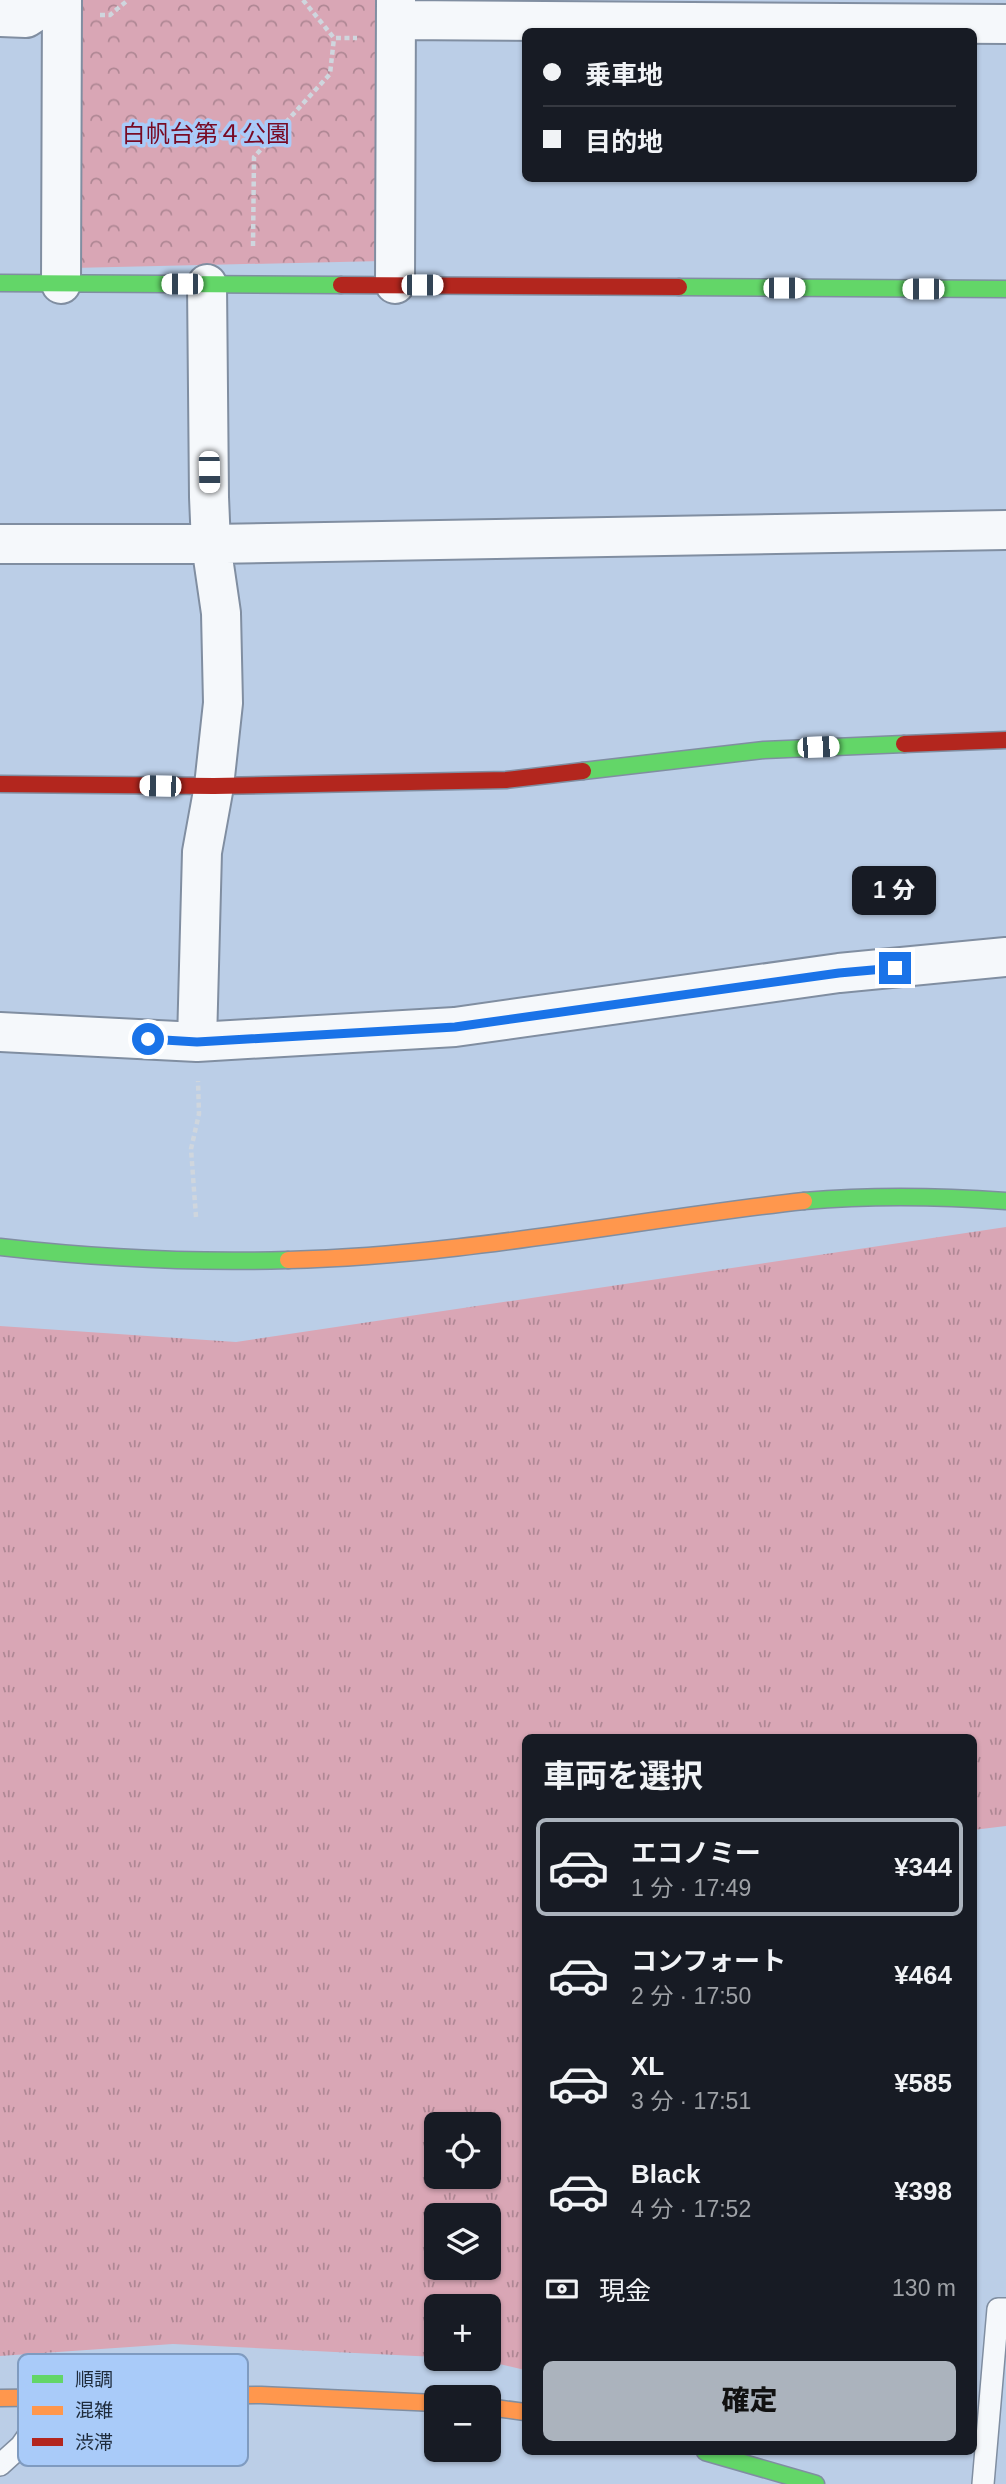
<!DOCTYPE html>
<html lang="ja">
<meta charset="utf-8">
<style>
:root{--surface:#171b24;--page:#20242c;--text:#f1f3f6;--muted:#9ea1a6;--line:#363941;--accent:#abb3bd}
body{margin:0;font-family:Helvetica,"Noto Sans JP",sans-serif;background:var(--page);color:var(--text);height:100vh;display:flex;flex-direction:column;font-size:26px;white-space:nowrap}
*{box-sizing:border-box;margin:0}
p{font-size:23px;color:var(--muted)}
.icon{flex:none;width:38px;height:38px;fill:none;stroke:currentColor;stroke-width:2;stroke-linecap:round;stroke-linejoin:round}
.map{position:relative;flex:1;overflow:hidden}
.panel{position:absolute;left:522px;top:1734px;width:455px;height:721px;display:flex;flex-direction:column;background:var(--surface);border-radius:10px;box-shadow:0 2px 5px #0004}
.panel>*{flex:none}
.guide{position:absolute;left:522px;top:28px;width:455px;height:154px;border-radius:10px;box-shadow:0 2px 5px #0004;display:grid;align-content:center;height:154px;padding:0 21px;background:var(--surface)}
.controls{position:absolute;left:424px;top:2112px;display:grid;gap:14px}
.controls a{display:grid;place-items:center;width:77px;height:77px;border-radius:10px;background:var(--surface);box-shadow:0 2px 5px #0004;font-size:35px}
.end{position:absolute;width:32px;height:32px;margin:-16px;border:9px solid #1a73e8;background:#fff;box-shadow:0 0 0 4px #fff}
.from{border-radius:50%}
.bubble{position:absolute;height:49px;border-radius:10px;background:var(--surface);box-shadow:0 2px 5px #0004;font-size:23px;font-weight:800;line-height:49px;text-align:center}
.car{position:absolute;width:21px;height:42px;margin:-21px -10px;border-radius:9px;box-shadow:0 0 5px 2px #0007;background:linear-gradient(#fff 24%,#345 0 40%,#fff 0 76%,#345 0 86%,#fff 0)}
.guide b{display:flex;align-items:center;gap:24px;height:66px;font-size:26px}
.guide b+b{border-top:2px solid var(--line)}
.guide i{width:18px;height:18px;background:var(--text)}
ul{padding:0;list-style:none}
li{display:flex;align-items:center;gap:21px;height:98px;margin:0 14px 10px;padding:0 7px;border:4px solid transparent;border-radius:10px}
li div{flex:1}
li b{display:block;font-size:26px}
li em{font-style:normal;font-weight:800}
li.selected{border-color:var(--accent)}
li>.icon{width:63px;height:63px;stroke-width:1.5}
h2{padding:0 21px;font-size:32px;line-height:84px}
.pay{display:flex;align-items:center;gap:18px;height:77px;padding:0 21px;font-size:26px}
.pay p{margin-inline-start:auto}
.primary-button{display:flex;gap:14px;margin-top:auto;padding:14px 21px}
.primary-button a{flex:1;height:80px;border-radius:10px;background:var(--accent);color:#111;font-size:28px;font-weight:800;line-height:80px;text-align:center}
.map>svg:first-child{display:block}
.grass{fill:url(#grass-tufts);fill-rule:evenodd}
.park{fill:url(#park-crowns)}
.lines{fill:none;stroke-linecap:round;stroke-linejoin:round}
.lane-casing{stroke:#808ea1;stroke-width:24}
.street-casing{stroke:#808ea1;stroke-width:42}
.fast-casing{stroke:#808ea1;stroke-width:19}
.slow-casing{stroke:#808ea1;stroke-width:19}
.jam-casing{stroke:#808ea1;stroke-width:19}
.path{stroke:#cfd6de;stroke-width:4.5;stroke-dasharray:5 3.5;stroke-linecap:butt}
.lane{stroke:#f5f8fb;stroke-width:21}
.street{stroke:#f5f8fb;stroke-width:38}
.fast{stroke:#63d668;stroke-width:16}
.slow{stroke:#ff974d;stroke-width:16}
.jam{stroke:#b3261e;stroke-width:16}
.route{stroke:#1a73e8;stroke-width:9}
.labels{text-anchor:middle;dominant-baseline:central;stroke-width:7;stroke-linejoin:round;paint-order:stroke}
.park-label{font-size:24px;fill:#780a24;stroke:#a9cbf9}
.key{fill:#a9cbf9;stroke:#7f9bc0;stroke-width:2}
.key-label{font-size:19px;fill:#1e2b3c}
</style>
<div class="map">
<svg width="1006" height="2484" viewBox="0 0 1006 2484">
<defs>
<pattern id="grass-tufts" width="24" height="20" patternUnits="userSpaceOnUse" patternTransform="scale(1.75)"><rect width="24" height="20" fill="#d9a6b5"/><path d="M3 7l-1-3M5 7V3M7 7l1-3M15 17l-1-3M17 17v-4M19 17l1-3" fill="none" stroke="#af8794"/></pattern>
<pattern id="park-crowns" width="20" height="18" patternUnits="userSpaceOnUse" patternTransform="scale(1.75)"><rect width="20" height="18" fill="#d9a6b5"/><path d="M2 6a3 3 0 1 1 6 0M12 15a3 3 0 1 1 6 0" fill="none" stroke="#af8794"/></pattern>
</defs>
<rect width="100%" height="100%" fill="#bbcee7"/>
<path class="grass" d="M 1006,1227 L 1006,1826 L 973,1830 L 973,1738 L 525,1738 L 525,2370 L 478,2359 L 488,2359 L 488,2306 L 436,2306 L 436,2357 L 173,2344 L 0,2356 L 0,1326 L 236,1342 ZM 436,2124 L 488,2124 L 488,2177 L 436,2177 ZM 436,2216 L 488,2216 L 488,2268 L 436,2268 Z"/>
<path class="park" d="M 74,0 L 380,0 L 382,261 L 72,268 Z"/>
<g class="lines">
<defs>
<path id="lane" d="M 0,2465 L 21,2446 L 35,2426 L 40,2397
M 983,2484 L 998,2309 L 1006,2309"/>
<path id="street" d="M 0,17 L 26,18 L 54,0
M 396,20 L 1006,24
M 61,284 L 62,0
M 395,284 L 396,0
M 0,544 L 211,544 L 1006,530
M 0,1032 L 197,1042 L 202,852 L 214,786 L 223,703 L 221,613 L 211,544 L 209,497 L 207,284
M 197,1042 L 455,1027 L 839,973 L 1006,957"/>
<path id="fast" d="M 0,283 L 341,285
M 679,287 L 1006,289
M 583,771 L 764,750 L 904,744
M 804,1201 C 872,1195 938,1196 1006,1201
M 0,1247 C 96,1258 191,1263 288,1260
M 705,2452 L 816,2484"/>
<path id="slow" d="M 288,1260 C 461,1256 632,1220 804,1201
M 0,2398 L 261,2395 L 436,2403
M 488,2407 L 525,2412"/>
<path id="jam" d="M 341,285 L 679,287
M 904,744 L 1006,740
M 0,784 L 214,786 L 506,780 L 583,771"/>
</defs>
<use href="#lane" class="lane-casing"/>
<use href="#street" class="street-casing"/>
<use href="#fast" class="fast-casing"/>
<use href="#slow" class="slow-casing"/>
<use href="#jam" class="jam-casing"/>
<path class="path" d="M 303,0 L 334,38 L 357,38
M 100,15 L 110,15 L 128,0
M 253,246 L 254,157 L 330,74 L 334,38
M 196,1217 L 191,1149 L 199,1114 L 198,1081"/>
<use href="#lane" class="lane"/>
<use href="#street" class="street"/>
<use href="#fast" class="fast"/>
<use href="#slow" class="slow"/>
<use href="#jam" class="jam"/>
</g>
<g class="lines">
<path class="route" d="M 148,1039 L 197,1042 L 455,1027 L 839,973 L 895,968"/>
</g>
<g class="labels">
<g class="park-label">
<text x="206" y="133">白帆台第４公園</text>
</g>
</g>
<rect x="18" y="2354" width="230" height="112" rx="10" class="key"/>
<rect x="32" y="2375" width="31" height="8" fill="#63d668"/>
<rect x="32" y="2406" width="31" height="9" fill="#ff974d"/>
<rect x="32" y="2438" width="31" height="8" fill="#b3261e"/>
<g class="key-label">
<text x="75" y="2386">順調</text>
<text x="75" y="2417">混雑</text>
<text x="75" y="2449">渋滞</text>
</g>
</svg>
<div class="controls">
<a><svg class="icon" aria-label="locate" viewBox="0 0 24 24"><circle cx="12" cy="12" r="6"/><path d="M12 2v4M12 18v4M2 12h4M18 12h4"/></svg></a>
<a><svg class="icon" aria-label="layers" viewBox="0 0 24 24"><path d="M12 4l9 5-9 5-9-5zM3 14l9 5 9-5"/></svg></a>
<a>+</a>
<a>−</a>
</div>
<i class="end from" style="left:148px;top:1039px"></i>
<i class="end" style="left:895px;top:968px"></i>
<div class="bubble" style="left:852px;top:866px;width:84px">1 分</div>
<i class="car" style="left:182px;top:284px;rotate:270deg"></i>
<i class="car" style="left:422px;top:285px;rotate:90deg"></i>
<i class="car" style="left:784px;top:288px;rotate:90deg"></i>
<i class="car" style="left:923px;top:289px;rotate:270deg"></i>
<i class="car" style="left:209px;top:472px;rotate:179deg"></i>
<i class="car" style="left:818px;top:747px;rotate:88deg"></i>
<i class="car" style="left:160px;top:786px;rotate:271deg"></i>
<div class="guide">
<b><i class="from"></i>乗車地</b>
<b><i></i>目的地</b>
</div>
<section class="panel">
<h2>車両を選択</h2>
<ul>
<li class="selected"><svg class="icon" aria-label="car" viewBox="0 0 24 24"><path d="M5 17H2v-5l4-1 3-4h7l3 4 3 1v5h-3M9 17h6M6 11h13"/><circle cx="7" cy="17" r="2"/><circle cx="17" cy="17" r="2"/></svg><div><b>エコノミー</b><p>1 分 · 17:49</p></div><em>¥344</em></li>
<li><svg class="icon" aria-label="car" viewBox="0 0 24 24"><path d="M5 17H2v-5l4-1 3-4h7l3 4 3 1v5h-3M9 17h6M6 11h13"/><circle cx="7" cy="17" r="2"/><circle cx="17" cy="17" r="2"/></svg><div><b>コンフォート</b><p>2 分 · 17:50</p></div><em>¥464</em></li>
<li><svg class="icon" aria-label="car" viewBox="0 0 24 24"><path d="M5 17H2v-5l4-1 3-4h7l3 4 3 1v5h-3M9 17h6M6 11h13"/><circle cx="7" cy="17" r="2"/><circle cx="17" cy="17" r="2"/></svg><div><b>XL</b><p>3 分 · 17:51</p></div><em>¥585</em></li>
<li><svg class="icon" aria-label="car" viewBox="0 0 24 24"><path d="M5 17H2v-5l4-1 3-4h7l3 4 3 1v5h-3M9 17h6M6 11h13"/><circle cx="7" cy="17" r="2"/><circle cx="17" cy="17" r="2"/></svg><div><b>Black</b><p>4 分 · 17:52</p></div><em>¥398</em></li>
</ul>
<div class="pay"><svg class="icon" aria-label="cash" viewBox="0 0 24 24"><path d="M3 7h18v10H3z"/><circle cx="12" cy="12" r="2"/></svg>現金<p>130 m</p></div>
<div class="primary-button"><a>確定</a></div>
</section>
</div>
